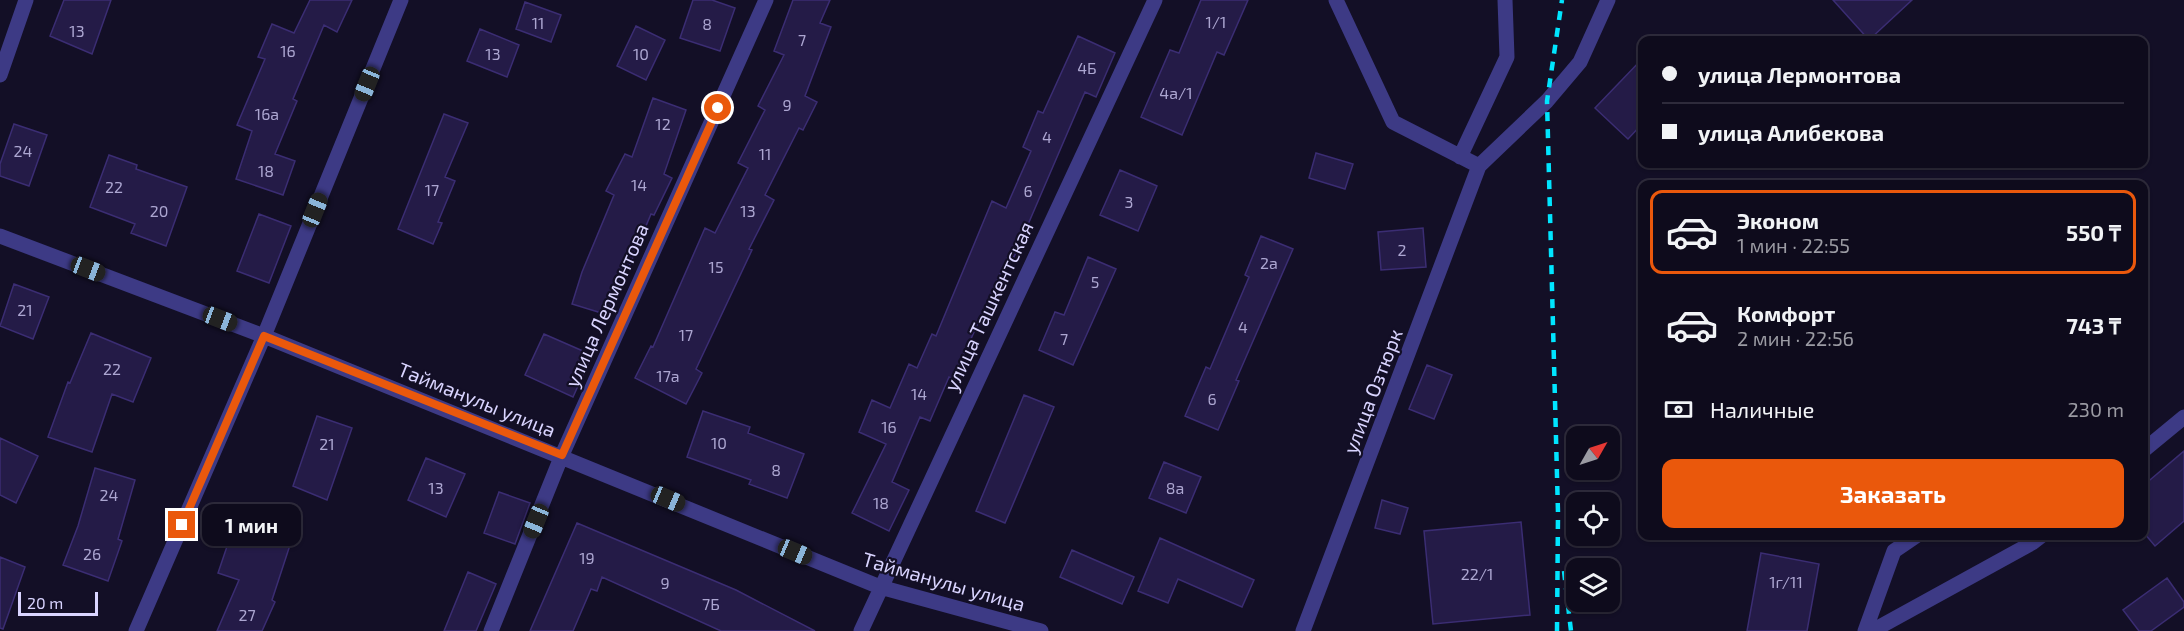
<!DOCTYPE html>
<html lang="ru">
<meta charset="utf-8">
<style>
:root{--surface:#0e0b1c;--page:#1c1929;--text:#f1f3f6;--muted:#9b9ba3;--line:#2e2b3b;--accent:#ea580c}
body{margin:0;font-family:"Exo 2",sans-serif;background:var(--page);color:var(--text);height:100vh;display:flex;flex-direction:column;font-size:22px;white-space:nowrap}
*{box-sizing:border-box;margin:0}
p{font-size:20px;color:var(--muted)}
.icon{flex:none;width:33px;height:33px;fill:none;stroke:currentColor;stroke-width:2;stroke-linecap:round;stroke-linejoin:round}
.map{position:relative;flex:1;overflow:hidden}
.sheet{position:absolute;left:1638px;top:180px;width:510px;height:360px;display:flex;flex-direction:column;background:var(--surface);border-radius:12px;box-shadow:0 2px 4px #0004,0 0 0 2px var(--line)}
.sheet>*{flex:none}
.guide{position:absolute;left:1638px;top:36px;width:510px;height:132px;border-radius:12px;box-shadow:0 2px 4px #0004,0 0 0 2px var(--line);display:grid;align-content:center;height:132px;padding:0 24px;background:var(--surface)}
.needle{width:39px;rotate:51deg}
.controls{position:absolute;left:1566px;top:426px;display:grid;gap:12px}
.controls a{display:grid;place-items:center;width:54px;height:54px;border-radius:12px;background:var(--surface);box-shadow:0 2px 4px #0004,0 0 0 2px var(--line);font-size:30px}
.scale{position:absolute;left:18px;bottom:15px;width:80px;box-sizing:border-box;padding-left:6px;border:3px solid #d9d4ff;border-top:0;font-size:16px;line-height:21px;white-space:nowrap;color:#d9d4ff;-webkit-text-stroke:4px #130f26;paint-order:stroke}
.end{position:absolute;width:27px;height:27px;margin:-14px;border:8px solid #ea580c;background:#fff;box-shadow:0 0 0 3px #fff}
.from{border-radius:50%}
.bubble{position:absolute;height:42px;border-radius:12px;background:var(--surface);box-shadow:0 2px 4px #0004,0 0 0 2px var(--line);font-size:20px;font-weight:700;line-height:42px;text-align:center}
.car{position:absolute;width:18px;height:36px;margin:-18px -9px;border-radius:8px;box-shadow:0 0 4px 2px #0007;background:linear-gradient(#222 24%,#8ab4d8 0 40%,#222 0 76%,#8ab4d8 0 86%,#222 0)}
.guide b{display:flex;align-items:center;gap:21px;height:57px;font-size:22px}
.guide b+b{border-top:2px solid var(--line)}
.guide i{width:15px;height:15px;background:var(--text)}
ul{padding:10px 0 0;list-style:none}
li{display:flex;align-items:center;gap:18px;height:84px;margin:0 12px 9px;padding:0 12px;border:3px solid transparent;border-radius:12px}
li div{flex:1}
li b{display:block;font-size:22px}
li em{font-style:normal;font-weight:700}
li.on{border-color:var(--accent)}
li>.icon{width:54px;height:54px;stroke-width:1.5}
.pay{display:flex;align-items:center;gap:15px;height:66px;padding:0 24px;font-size:22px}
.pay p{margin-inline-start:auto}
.button{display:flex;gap:12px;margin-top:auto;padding:12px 24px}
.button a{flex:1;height:69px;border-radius:12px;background:var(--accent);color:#fff;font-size:24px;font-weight:700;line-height:69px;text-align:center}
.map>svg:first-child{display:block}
.building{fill:#241b47;stroke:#3b2d73;stroke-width:1.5}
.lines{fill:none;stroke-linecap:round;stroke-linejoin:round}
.minor{stroke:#3d3a85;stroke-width:15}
.rail{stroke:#00e5ff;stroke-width:4.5;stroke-dasharray:9 8;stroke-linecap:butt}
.route{stroke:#ea580c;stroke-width:8}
.labels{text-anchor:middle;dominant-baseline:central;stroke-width:4.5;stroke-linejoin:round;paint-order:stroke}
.number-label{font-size:16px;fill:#aca6d1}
.street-label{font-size:20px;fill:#d9d4ff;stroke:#130f26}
</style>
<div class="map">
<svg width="2184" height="631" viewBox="0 0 2184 631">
<rect width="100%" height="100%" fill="#130f26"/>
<path class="building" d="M 64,0 L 111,0 L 92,54 L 50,36 Z
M 310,0 L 352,0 L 337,32 L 324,25 L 293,99 L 297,101 L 275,154 L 295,161 L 283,195 L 236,179 L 252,131 L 237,125 L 265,59 L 258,57 L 272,24 L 294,33 Z
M 693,0 L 712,0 L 735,8 L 720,51 L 680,38 Z
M 793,0 L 830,0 L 820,23 L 831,27 L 805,96 L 817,102 L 803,130 L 799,128 L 765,195 L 774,200 L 749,249 L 752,250 L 696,369 L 702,373 L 686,404 L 635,378 L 651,346 L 653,347 L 705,228 L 715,233 L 748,168 L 738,163 L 765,110 L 758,106 L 784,55 L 774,51 Z
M 1201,0 L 1248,0 L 1224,55 L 1217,52 L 1182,135 L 1141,117 L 1170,50 L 1179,53 Z
M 1833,0 L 1912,0 L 1869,40 Z
M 525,2 L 561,15 L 551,42 L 516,29 Z
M 636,26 L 665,40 L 646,80 L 617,66 Z
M 480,29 L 519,45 L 507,77 L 467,61 Z
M 1078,36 L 1115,53 L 1096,97 L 1085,92 L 1014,257 L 1009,254 L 953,379 L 949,377 L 930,421 L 920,417 L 892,482 L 909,490 L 889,531 L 852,513 L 886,444 L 859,432 L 872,400 L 890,408 L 909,364 L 917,368 L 932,334 L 936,336 L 992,201 L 1006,208 L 1031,151 L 1023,147 L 1038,111 L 1043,113 Z
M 1642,59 L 1642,124 L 1628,139 L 1595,108 Z
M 653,98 L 686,110 L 664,174 L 672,178 L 654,215 L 651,214 L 628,269 L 623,267 L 608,315 L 572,304 L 582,272 L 614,195 L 606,191 L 625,154 L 632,157 Z
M 444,114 L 468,123 L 445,177 L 455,181 L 438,222 L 442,223 L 433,244 L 398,229 Z
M 14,124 L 47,135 L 29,186 L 0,176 L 0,164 Z
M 1316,153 L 1353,164 L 1345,189 L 1309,178 Z
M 109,155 L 137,165 L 136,169 L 187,187 L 166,246 L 131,233 L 135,224 L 90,207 Z
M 1120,170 L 1157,186 L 1138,231 L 1100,215 Z
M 259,214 L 291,226 L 269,283 L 237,271 Z
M 1423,228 L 1426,267 L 1381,270 L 1378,232 Z
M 1261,236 L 1293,249 L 1236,380 L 1239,381 L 1218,430 L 1185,416 L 1206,367 L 1210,369 L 1249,277 L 1245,275 Z
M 1088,257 L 1116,269 L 1073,365 L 1039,350 L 1055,312 L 1064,315 Z
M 14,284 L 49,297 L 33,339 L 0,326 Z
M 91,333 L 151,358 L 133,402 L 112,394 L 92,452 L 48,437 L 68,382 L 70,383 Z
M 544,334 L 592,355 L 573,397 L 525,375 Z
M 1427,365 L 1452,375 L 1434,419 L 1409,409 Z
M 1024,395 L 1054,407 L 1005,523 L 976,511 Z
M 703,411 L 750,427 L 748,433 L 804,454 L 787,498 L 749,484 L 751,480 L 687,457 Z
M 317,416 L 352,428 L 327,500 L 293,486 Z
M 0,438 L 38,456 L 16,503 L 0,495 Z
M 2184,451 L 2184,521 L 2155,546 L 2144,533 L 2144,485 Z
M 426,458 L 465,474 L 446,517 L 408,500 Z
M 1164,462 L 1201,477 L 1186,513 L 1149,498 Z
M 95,468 L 135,480 L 118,539 L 122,541 L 108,581 L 63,565 L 78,526 Z
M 499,492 L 530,503 L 515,544 L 484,533 Z
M 1382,500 L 1408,508 L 1400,534 L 1375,528 Z
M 236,520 L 292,539 L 272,600 L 275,602 L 262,631 L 217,631 L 239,580 L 218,573 Z
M 1521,522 L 1530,615 L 1433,624 L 1424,531 Z
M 577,523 L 736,590 L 815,631 L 721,631 L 602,577 L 597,591 L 591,589 L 573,631 L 530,631 Z
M 1160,538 L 1254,580 L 1242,607 L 1178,579 L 1168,603 L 1138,591 Z
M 1072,550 L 1134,577 L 1122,604 L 1060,577 Z
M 1761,553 L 1819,564 L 1807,631 L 1747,631 Z
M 0,557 L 25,567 L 3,629 L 0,628 Z
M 468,572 L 496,584 L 476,631 L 444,631 Z
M 2167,578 L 2184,602 L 2184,607 L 2151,631 L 2139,631 L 2123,610 Z"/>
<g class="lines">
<path class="minor" d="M 1336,0 L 1393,122 L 1479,166
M 0,75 L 26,0
M 1460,157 L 1507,57 L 1505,0
M 0,236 L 264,336 L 880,587 L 1041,631
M 2144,450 L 2184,417
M 136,631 L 264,336 L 401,0
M 491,631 L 562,455 L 766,0
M 861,631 L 1155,0
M 1303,631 L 1479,166 L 1547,101 L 1580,62 L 1608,0
M 1865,631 L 1894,551 L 1916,536
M 1872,631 L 2032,543 L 2041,536"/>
<path class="rail" d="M 1564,571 L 1571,631
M 1557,631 L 1558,513 L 1547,101 L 1562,0"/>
</g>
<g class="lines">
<path class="route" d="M 182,525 L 264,336 L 562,455 L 718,108"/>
</g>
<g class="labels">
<g class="number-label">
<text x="1216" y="21">1/1</text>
<text x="538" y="22">11</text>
<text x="707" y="23">8</text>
<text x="77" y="30">13</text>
<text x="802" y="39">7</text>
<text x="288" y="50">16</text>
<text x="493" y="53">13</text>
<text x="641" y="53">10</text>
<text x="1087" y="67">4Б</text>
<text x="1176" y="92">4а/1</text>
<text x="787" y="104">9</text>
<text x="267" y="113">16а</text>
<text x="663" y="123">12</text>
<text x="1047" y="136">4</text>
<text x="23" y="150">24</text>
<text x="765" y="153">11</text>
<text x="266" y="170">18</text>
<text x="639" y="184">14</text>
<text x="114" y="186">22</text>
<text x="432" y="189">17</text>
<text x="1028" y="190">6</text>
<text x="1129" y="201">3</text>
<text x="159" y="210">20</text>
<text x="748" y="210">13</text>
<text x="1402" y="249">2</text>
<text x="1269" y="262">2а</text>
<text x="716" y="266">15</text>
<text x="1095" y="281">5</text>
<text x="25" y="309">21</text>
<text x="1243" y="326">4</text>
<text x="686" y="334">17</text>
<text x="1064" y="338">7</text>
<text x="112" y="368">22</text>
<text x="668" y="375">17а</text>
<text x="919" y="393">14</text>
<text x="1212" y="398">6</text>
<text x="889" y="426">16</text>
<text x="719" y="442">10</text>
<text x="327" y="443">21</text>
<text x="776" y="469">8</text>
<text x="436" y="487">13</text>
<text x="1175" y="487">8а</text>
<text x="109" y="494">24</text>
<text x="881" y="502">18</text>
<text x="92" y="553">26</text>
<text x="587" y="557">19</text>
<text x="1477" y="573">22/1</text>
<text x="1786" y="581">1г/11</text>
<text x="665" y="582">9</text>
<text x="711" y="603">7Б</text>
<text x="247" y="614">27</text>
</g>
<g class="street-label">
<text transform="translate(606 305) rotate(-66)">улица Лермонтова</text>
<text transform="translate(988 306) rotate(-65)">улица Ташкентская</text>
<text transform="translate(1372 391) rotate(-69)">улица Озтюрк</text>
<text transform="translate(477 399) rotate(22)">Тайманулы улица</text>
<text transform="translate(944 581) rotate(16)">Тайманулы улица</text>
</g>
</g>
</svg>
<div class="controls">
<a><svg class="needle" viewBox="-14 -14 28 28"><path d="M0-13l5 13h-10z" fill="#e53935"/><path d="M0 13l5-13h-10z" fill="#9b9ba3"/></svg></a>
<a><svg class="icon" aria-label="locate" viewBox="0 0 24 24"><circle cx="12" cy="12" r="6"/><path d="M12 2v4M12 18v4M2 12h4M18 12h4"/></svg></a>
<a><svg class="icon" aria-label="layers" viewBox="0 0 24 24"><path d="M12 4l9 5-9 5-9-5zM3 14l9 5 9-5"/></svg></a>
</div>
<div class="scale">20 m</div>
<i class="end from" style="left:718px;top:108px"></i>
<i class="end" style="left:182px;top:525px"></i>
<div class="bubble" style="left:202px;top:504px;width:99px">1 мин</div>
<i class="car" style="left:367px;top:84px;rotate:202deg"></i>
<i class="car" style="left:315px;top:210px;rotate:22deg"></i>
<i class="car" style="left:88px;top:269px;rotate:111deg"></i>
<i class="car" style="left:220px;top:319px;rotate:111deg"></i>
<i class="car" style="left:668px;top:499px;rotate:113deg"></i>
<i class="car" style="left:536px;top:521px;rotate:202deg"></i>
<i class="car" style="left:795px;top:552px;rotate:113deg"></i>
<div class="guide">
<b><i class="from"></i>улица Лермонтова</b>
<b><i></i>улица Алибекова</b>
</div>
<section class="sheet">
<ul>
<li class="on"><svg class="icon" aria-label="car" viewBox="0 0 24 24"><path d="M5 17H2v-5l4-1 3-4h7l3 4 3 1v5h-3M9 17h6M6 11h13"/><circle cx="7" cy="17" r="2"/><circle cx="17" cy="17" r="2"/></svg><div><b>Эконом</b><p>1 мин · 22:55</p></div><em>550 ₸</em></li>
<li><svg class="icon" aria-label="car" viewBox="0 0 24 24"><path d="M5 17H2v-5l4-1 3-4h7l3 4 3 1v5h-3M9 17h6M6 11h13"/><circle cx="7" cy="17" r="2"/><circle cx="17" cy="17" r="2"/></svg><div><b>Комфорт</b><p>2 мин · 22:56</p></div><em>743 ₸</em></li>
</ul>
<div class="pay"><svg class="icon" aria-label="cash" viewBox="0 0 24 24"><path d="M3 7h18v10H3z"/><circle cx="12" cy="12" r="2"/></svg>Наличные<p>230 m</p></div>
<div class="button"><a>Заказать</a></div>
</section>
</div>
